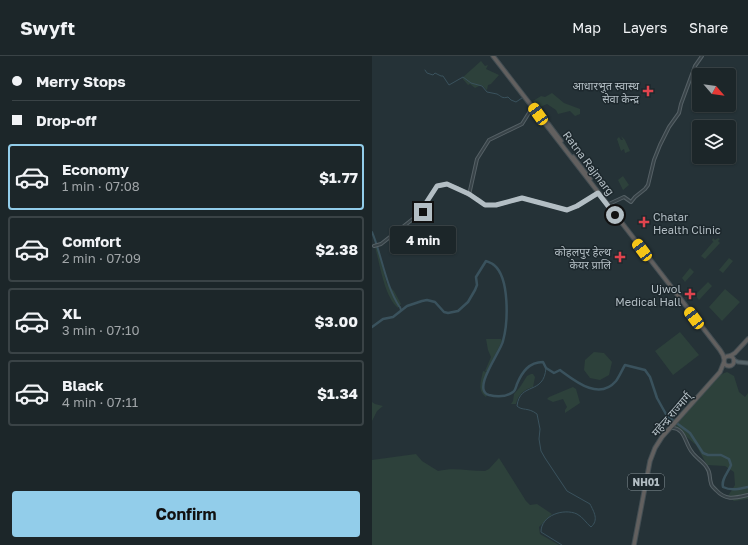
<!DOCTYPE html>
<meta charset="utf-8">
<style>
:root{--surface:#1c2629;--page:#252e31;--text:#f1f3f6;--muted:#a0a5a8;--line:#3a4346;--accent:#92cdea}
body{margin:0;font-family:"Golos Text","Noto Sans Devanagari",sans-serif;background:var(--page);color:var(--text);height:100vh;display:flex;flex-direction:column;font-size:15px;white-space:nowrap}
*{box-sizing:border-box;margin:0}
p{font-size:13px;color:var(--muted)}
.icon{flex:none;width:22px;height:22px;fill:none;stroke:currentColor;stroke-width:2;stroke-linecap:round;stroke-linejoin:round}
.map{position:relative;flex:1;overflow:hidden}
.details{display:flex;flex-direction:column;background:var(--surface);width:372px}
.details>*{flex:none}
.guide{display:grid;align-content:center;height:88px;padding:0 12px;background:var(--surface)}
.needle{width:26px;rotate:118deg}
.controls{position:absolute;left:320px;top:12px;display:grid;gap:8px}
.controls a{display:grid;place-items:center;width:44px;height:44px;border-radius:4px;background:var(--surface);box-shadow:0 1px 3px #0004,0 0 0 1px var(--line);font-size:20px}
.end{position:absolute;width:18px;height:18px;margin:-9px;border:5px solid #b3bec4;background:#111;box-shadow:0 0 0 2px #111}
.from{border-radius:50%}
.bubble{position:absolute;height:28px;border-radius:4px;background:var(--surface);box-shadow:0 1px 3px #0004,0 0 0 1px var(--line);font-size:13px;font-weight:700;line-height:28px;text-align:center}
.car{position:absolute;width:12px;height:24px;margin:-12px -6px;border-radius:5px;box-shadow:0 0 3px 1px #0007;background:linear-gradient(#f5c518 24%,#345 0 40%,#f5c518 0 76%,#345 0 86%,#f5c518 0)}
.guide b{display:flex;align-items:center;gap:14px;height:38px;font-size:15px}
.guide b+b{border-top:1px solid var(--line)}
.guide i{width:10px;height:10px;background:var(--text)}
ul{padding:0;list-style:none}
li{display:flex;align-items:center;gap:12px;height:66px;margin:0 8px 6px;padding:0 4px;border:2px solid var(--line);border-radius:4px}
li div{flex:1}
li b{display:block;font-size:15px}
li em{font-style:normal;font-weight:700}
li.active{border-color:var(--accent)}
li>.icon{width:36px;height:36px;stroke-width:1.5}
.button{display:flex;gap:8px;margin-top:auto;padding:8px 12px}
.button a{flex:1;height:46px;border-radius:4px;background:var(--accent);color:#111;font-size:16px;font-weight:700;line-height:46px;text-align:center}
header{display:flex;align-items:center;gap:24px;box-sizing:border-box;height:56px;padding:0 20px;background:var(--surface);border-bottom:1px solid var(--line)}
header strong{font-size:19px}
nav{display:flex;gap:22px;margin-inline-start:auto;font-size:14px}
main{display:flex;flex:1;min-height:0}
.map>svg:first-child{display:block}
.green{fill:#2d413b}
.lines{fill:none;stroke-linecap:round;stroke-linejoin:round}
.stream{stroke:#3a525d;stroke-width:1}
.canal{stroke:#3a525d;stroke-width:2}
.river{stroke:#3a525d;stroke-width:2.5}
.tertiary-casing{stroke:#566166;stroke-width:4}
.primary-casing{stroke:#444f54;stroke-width:5}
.trunk-casing{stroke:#434e53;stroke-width:5.5}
.tertiary{stroke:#384348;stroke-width:2}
.primary{stroke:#566368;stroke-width:3}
.trunk{stroke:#62605f;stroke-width:3.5}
.route{stroke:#b3bec4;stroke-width:5}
.health-dot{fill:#e0444e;stroke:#1d282d;stroke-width:1.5}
.labels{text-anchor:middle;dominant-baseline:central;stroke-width:3;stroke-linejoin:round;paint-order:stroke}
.shield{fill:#1d282d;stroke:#869197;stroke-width:1}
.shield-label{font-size:10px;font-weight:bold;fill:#b3bec4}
.poi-label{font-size:11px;fill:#b3bec4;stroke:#1d282d;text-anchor:end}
.street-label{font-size:11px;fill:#b3bec4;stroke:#1d282d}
</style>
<header>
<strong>Swyft</strong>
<nav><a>Map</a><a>Layers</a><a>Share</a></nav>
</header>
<main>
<section class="details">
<div class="guide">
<b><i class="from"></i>Merry Stops</b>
<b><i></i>Drop-off</b>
</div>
<ul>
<li class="active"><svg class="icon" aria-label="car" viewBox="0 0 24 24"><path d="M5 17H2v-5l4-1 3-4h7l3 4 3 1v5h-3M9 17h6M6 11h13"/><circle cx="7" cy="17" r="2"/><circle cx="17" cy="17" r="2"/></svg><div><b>Economy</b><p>1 min · 07:08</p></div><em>$1.77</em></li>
<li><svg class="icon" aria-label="car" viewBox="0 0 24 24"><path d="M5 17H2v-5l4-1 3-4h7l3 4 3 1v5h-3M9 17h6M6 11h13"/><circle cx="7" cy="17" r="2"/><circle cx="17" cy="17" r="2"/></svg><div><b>Comfort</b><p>2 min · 07:09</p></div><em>$2.38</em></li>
<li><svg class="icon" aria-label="car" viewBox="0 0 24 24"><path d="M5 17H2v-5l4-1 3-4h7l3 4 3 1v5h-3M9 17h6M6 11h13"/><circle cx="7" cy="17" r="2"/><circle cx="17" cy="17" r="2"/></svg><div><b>XL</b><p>3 min · 07:10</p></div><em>$3.00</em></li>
<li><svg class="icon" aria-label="car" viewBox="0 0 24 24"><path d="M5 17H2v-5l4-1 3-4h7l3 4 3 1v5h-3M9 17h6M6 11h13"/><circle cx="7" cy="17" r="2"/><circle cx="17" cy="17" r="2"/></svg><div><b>Black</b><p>4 min · 07:11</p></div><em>$1.34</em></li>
</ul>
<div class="button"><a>Confirm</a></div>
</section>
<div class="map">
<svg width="376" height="489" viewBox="0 0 376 489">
<rect width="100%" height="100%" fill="#253237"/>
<path class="green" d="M 109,5 L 113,10 L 116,9 L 114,13 L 127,19 L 119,28 L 116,29 L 115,34 L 109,29 L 103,32 L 98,28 L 96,29 L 90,22 Z
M 180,37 L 192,47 L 208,53 L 208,58 L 203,60 L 198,55 L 186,58 L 184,54 L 175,48 L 166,52 L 161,45 L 169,40 L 173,41 Z
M 249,80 L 253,84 L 258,95 L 253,97 L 252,93 L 249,95 L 245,83 L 247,81 L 249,84 L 251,84 Z
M 251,120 L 257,129 L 251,134 L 246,124 Z
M 341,182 L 343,184 L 346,182 L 348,183 L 346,185 L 348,187 L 333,203 L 329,200 L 341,186 L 342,187 L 340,184 Z
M 5,190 L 15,228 L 22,235 L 29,248 L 26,252 C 12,240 8,208 3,191 Z
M 357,202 L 361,205 L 351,217 L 347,214 Z
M 318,212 L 322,216 L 313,226 L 310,222 Z
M 336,226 L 340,230 L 327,244 L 323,239 Z
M 353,233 L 368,246 L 350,265 L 337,251 Z
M 308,276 L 327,299 L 301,319 L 283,295 Z
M 114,283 L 129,283 L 130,285 L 115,315 L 113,315 L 119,301 L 116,294 Z
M 222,296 L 232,297 L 240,306 L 237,319 L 228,324 L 218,322 L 212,314 L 213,304 Z
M 111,315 L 115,316 C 113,324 108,334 115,339 L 114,341 C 105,335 109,325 111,315 Z
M 355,316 L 362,320 L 367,336 L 373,341 L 376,337 L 376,443 L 362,445 L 356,440 L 363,429 L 362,416 L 353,410 L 335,409 L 324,389 L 301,369 C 318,358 338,320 355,316 Z
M 159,318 L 161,318 L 163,321 L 161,331 C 152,333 146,339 144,348 L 139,348 L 141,345 L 142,338 L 148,331 L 155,320 Z
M 201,331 L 204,333 L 208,347 L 193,357 L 193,354 L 195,351 L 191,343 L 181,346 L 175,343 L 177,341 Z
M 0,346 L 3,348 L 11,350 L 5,355 L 0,365 Z
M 44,398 L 50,405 L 66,415 C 82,411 96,415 113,415 L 117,413 L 127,402 L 154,445 L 158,449 L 165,448 L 180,458 L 167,471 L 168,478 L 187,489 L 0,489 L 0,404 Z"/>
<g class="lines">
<path class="stream" d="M 53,14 L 55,17 L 61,19 L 63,17 L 69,20 L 71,20 L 77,29 L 91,21 L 99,27 L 110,30 L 115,36 C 118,37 122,37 125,38 C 129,40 130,43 136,41 L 139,44 L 144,46 L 150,42
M 174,312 C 172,340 148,325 145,350 C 150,355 156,351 165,358 L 168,373 L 167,383 L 169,395 L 173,402 L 195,435 L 218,448 C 222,456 227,464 219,471 C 214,467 211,461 205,458 C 192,452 169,459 169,476 L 190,489"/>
<path class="canal" d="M 0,176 C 10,200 13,228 27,250
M 28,251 L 29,254"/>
<path class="river" d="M 0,271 L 11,263 L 21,261 L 35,250 L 50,245 L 55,244 L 63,246 L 72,256 L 76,257 L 86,255 L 96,246 L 103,234 L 105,229 L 104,221 L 114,205 C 116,206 120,207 122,209 C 138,222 136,267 131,285 C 129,295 99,334 117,339 C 125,341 134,341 141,336 C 143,335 144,331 145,328 C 150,316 157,306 171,306 L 174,312 L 182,317 L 188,314 C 203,325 227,345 244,325 C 247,321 250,314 253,309 L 273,314 L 278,321 L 285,342 L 295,360 L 318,377 L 331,397 L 336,399 L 349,399 L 357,403 L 359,409 C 356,417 349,423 351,431 C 359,435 368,433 376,431"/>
<defs>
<path id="tertiary" d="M 97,139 L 105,103 L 117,84 L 150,68 L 160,52
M 237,148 L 252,141 L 259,146 L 263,141 L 273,133 L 276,129 L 282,104 L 288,89 L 297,71 L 307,57 L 309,48 L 323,10 L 330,0
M 2,190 L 9,188 L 51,155 L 54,147 L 65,130 L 75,128 L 85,132 L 107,144 L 113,149 L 124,149 L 151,142 L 195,154 L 205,150 L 226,137
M 299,372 C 313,371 313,388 320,396 C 324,402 332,406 335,412 C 339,417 337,422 339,427 C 339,430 342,432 344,434 C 354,445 363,442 376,439"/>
<path id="primary" d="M 362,304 L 366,306 L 376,307"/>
<path id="trunk" d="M 121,0 L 348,294 L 351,299 L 352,303
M 165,53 L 189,85
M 201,101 L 218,123
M352 305a5 5 0 1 1 10 0a5 5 0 1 1-10 0Z
M 358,300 L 363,297 L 376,283
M 262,489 L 278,405 L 283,392 L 290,381 L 348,316 L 352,306"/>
</defs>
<use href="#tertiary" class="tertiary-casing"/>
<use href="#primary" class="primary-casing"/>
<use href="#trunk" class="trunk-casing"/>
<use href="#tertiary" class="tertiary"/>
<use href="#primary" class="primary"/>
<use href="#trunk" class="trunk"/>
</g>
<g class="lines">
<path class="route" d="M 51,156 L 54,147 L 65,130 L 75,128 L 97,138 L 113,149 L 124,149 L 150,142 L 195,154 L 205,150 L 226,137 L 243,159"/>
</g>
<g class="health-dot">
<path d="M274 29h4v4h4v4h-4v4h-4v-4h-4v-4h4z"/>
<path d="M270 160h4v4h4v4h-4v4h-4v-4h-4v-4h4z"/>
<path d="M246 195h4v4h4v4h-4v4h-4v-4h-4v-4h4z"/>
<path d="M316 232h4v4h4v4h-4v4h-4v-4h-4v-4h4z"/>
</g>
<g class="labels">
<rect class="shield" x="256" y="418" width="36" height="16" rx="3"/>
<g class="shield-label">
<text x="274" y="426">NH01</text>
</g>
<g class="poi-label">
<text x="267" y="29">आधारभुत स्वास्थ<tspan x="267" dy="13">सेवा केन्द्र</tspan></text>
<text x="281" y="160" text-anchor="start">Chatar<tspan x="281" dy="13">Health Clinic</tspan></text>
<text x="239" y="195">कोहलपुर हेल्थ<tspan x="239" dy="13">केयर प्रालि</tspan></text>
<text x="309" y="232">Ujwol<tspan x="309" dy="13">Medical Hall</tspan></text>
</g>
<g class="street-label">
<text transform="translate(217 107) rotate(53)">Ratna Rajmarg</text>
<text transform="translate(299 358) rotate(-49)">महेन्द्र राज्मार्ग्</text>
</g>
</g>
</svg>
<div class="controls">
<a><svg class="needle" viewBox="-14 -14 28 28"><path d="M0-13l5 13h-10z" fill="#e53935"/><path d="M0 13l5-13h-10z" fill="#a0a5a8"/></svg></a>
<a><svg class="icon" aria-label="layers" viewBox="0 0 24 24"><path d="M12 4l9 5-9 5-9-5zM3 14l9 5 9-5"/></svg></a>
</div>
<i class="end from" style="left:243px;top:159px"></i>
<i class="end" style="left:51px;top:156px"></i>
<div class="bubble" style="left:18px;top:170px;width:66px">4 min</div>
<i class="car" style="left:166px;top:58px;rotate:324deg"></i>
<i class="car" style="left:270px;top:194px;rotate:323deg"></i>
<i class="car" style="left:322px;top:262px;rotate:323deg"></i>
</div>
</main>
